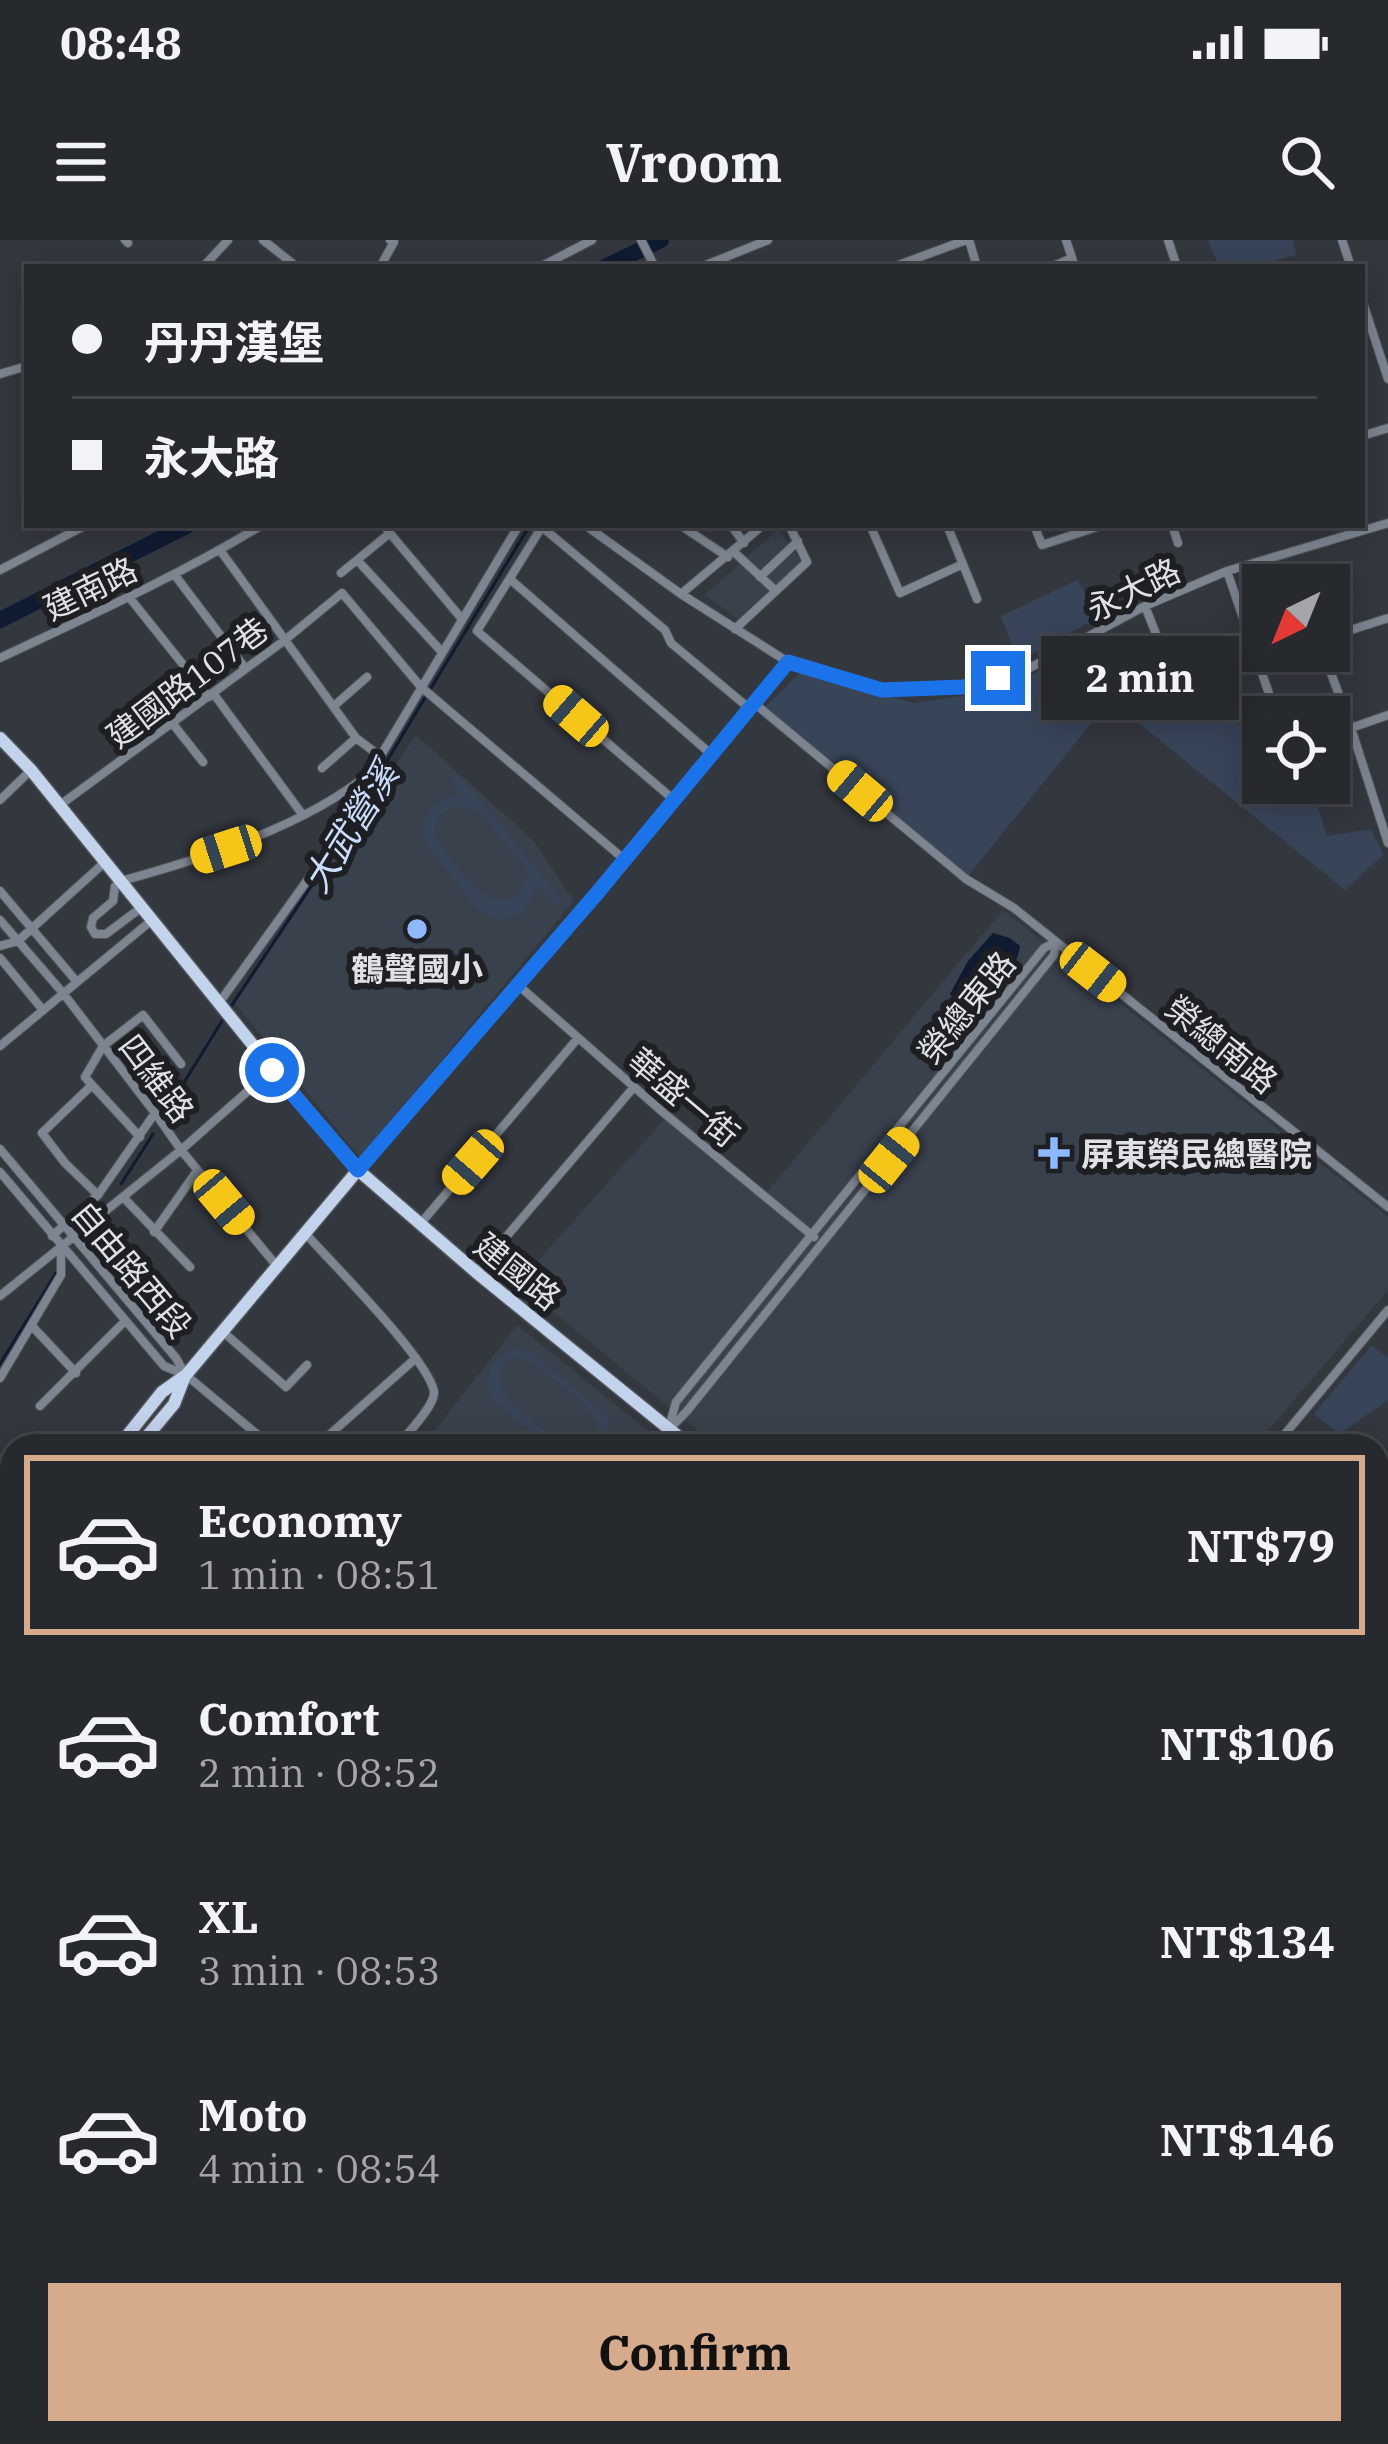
<!DOCTYPE html>
<meta charset="utf-8">
<style>
:root{--surface:#26292e;--page:#32353a;--text:#f1f3f6;--muted:#a4a6aa;--line:#42454a;--accent:#d6ab8b}
body{margin:0;font-family:"IBM Plex Serif","Noto Sans TC",serif;background:var(--page);color:var(--text);height:100vh;display:flex;flex-direction:column;font-size:45px;white-space:nowrap}
*{box-sizing:border-box;margin:0}
p{font-size:39px;color:var(--muted)}
.icon{flex:none;width:66px;height:66px;fill:none;stroke:currentColor;stroke-width:2;stroke-linecap:round;stroke-linejoin:round}
.map{position:relative;flex:1;overflow:hidden}
.panel{position:absolute;left:0px;top:1194px;width:1389px;height:1011px;display:flex;flex-direction:column;background:var(--surface);border-radius:36px 36px 0 0;box-shadow:0 6px 30px #0003,0 0 0 3px var(--line)}
.panel>*{flex:none}
.top-card{position:absolute;left:24px;top:24px;width:1341px;height:264px;border-radius:0px;box-shadow:0 6px 30px #0003,0 0 0 3px var(--line);display:grid;align-content:center;height:264px;padding:0 48px;background:var(--surface)}
.needle{width:78px;rotate:223deg}
.tools{position:absolute;left:1242px;top:324px;display:grid;gap:24px}
.tools a{display:grid;place-items:center;width:108px;height:108px;border-radius:0px;background:var(--surface);box-shadow:0 6px 30px #0003,0 0 0 3px var(--line);font-size:60px}
.end{position:absolute;width:54px;height:54px;margin:-27px;border:15px solid #1a73e8;background:#fff;box-shadow:0 0 0 6px #fff}
.from{border-radius:50%}
.bubble{position:absolute;height:84px;border-radius:0px;background:var(--surface);box-shadow:0 6px 30px #0003,0 0 0 3px var(--line);font-size:39px;font-weight:700;line-height:84px;text-align:center}
.car{position:absolute;width:36px;height:72px;margin:-36px -18px;border-radius:15px;box-shadow:0 0 9px 3px #0007;background:linear-gradient(#f5c518 24%,#345 0 40%,#f5c518 0 76%,#345 0 86%,#f5c518 0)}
.top-card b{display:flex;align-items:center;gap:42px;height:114px;font-size:45px}
.top-card b+b{border-top:3px solid var(--line)}
.top-card i{width:30px;height:30px;background:var(--text)}
ul{padding:21px 0 0;list-style:none}
li{display:flex;align-items:center;gap:36px;height:180px;margin:0 24px 18px;padding:0 24px;border:6px solid transparent;border-radius:0px}
li div{flex:1}
li b{display:block;font-size:45px}
li em{font-style:normal;font-weight:700}
li.active{border-color:var(--accent)}
li>.icon{width:108px;height:108px;stroke-width:1.5}
.primary-button{display:flex;gap:24px;margin-top:auto;padding:24px 48px}
.primary-button a{flex:1;height:138px;border-radius:0px;background:var(--accent);color:#111;font-size:48px;font-weight:700;line-height:138px;text-align:center}
.status{display:flex;justify-content:space-between;align-items:center;height:84px;padding:0 60px;background:var(--surface);direction:ltr}
.status svg{height:33px;fill:currentColor}
header{display:flex;justify-content:space-between;align-items:center;height:156px;padding:0 48px;background:var(--surface);font-size:54px;font-weight:700}
.map>svg:first-child{display:block}
.built{fill:#39414d}
.green{fill:#384559;fill-rule:evenodd}
.water{fill:#0e1b31}
.lines{fill:none;stroke-linecap:round;stroke-linejoin:round}
.stream{stroke:#0e1b31;stroke-width:3}
.river{stroke:#0e1b31;stroke-width:16}
.minor-casing{stroke:#52565c;stroke-width:10}
.tertiary-casing{stroke:#52565c;stroke-width:12}
.primary-casing{stroke:#52565c;stroke-width:15}
.minor{stroke:#7d8591;stroke-width:8}
.tertiary{stroke:#7d8591;stroke-width:9}
.primary{stroke:#c2d3ec;stroke-width:12}
.rail{stroke:#bbbec3;stroke-width:3;stroke-dasharray:21 21;stroke-linecap:butt}
.route{stroke:#1a73e8;stroke-width:15}
.poi-dot{fill:#8db9fc;stroke:#1d1f22;stroke-width:4.5}
.labels{text-anchor:middle;dominant-baseline:central;stroke-width:12;stroke-linejoin:round;paint-order:stroke}
.street-label{font-size:33px;fill:#dee1e6;stroke:#1d1f22}
.poi-label{font-size:33px;font-weight:bold;fill:#dee1e6;stroke:#1d1f22}
.water-label{font-size:36px;font-style:italic;fill:#caddfb;stroke:#1d1f22}
</style>
<div class="status"><b>08:48</b><svg viewBox="0 0 49 12"><path d="M0 12V9h3v3zM5 12V6h3v6zM10 12V3h3v9zM15 12V0h3v12zM26 1h20v11H26zM47 4h2v5h-2z"/></svg></div>
<header><svg class="icon" aria-label="menu" viewBox="0 0 24 24"><path d="M4 6h16M4 12h16M4 18h16"/></svg>Vroom<svg class="icon" aria-label="search" viewBox="0 0 24 24"><circle cx="10" cy="10" r="6"/><path d="M15 15l6 6"/></svg></header>
<div class="map">
<svg width="1388" height="2204" viewBox="0 0 1388 2204">
<rect width="100%" height="100%" fill="#33373e"/>
<path class="built" d="M 778,289 L 801,321 L 738,379 L 705,355 Z
M 416,495 L 533,600 L 574,661 L 360,918 L 234,762 Z
M 1003,670 L 1388,977 L 1388,1050 L 1255,1206 L 716,1206 L 518,1043 L 671,872 L 766,953 Z
M 517,1085 L 652,1194 L 642,1206 L 423,1206 Z
M 0,2077 L 12,2087 L 12,2193 L 130,2193 L 143,2204 L 0,2204 Z"/>
<path class="green" d="M 1208,0 L 1293,0 L 1296,15 L 1259,25 L 1259,27 L 1219,27 Z
M 1077,340 L 1101,376 L 1031,414 L 1017,418 L 1001,376 Z
M 1108,396 L 1149,477 L 1231,455 L 1254,544 L 1310,543 L 1327,596 L 1371,589 L 1383,615 L 1345,650 L 1110,460 L 968,636 L 764,468 L 800,433 L 915,463 L 1001,450 Z
M 458,534 L 562,660 L 556,665 L 537,645 C 530,670 508,691 481,672 C 470,664 461,647 452,636 C 436,617 412,597 429,572 C 437,560 448,556 461,555 L 450,539 ZM 454,566 L 473,569 L 481,574 L 527,628 C 527,638 525,647 517,654 C 489,679 453,620 437,601 C 432,586 438,572 454,566 Z
M 1372,1105 L 1388,1118 L 1388,1160 L 1339,1194 L 1314,1174 Z
M 518,1108 L 534,1114 L 603,1173 L 609,1180 L 607,1197 L 601,1206 L 589,1206 C 596,1198 600,1191 596,1180 C 591,1165 543,1132 529,1120 L 518,1118 L 506,1120 C 480,1154 542,1187 566,1206 L 550,1206 L 493,1160 L 487,1142 L 490,1129 L 494,1121 L 510,1110 Z"/>
<path class="water" d="M 993,693 L 1010,698 L 1020,706 C 1016,735 990,759 962,765 L 950,754 L 968,721 Z"/>
<g class="lines">
<path class="stream" d="M 431,448 L 530,285
M 230,768 L 368,561 L 384,526 L 426,456
M 161,880 L 225,776
M 121,944 L 153,894
M 0,1124 L 56,1033
M 0,2071 L 12,2081
M 1377,2141 L 1388,2133
M 146,2193 L 159,2204
M 1309,2203 L 1316,2193"/>
<path class="river" d="M 605,27 L 661,0
M 0,380 L 188,285"/>
<defs>
<path id="minor" d="M 125,0 L 128,3
M 263,0 L 297,27
M 641,0 L 655,27
M 969,0 L 977,27
M 1066,0 L 1075,27
M 1168,0 L 1177,27
M 1342,0 L 1351,27
M 203,27 L 228,0
M 380,27 L 394,2 L 390,0
M 540,27 L 592,0
M 701,27 L 768,0
M 893,27 L 966,0
M 1051,27 L 1072,18
M 1362,60 L 1388,139
M 0,134 L 27,126
M 1362,196 L 1388,188
M 383,285 L 462,379
M 543,285 L 477,391 L 674,560
M 585,285 L 681,354 L 788,422 L 882,450 L 963,447 L 1024,431 L 1145,366 L 1227,331 L 1388,283
M 680,285 L 728,317
M 731,285 L 744,303
M 870,285 L 900,353 L 963,324
M 947,285 L 977,359
M 1034,285 L 1042,305 L 1103,285
M 1172,285 L 1178,303
M 542,287 L 665,390 L 671,403 L 750,469
M 220,310 L 356,498 L 380,516
M 734,312 L 776,351
M 358,321 L 442,412
M 0,330 L 86,285
M 1227,331 L 1277,477
M 341,333 L 390,293
M 174,334 L 245,428
M 760,337 L 798,301
M 511,340 L 712,515
M 681,354 L 763,285
M 129,357 L 209,457
M 1145,366 L 1180,455
M 735,389 L 807,322 L 789,285
M 1329,397 L 1388,378
M 1323,411 L 1351,488 L 1388,603
M 0,418 C 89,376 178,336 262,285
M 213,453 L 302,574
M 754,463 L 966,639 L 1014,668 L 1388,967
M 335,465 L 367,437
M 173,484 L 203,522
M 1351,488 L 1388,475
M 322,528 L 356,498
M 0,560 L 31,530
M 60,565 L 285,400 L 342,353 L 421,447 L 625,620
M 0,651 L 77,742
M 142,667 L 106,694 L 95,694 L 91,687 L 93,678 L 113,661 L 115,646 L 121,641 C 202,619 306,586 371,532 L 519,285
M 0,680 L 63,753 L 155,873 L 181,910 L 276,1025
M 0,706 L 18,701 L 105,622
M 0,718 L 43,770
M 518,745 L 665,874 L 814,997
M 219,763 L 319,624 L 368,538
M 0,806 L 152,680
M 92,845 L 85,837 L 103,806 L 143,775 L 181,824
M 92,845 L 42,893 L 65,923 L 98,955
M 92,845 L 140,897
M 0,909 L 176,1118 L 185,1134
M 359,929 L 625,620 L 788,422
M 0,932 L 164,1126 L 186,1135 L 271,1206
M 123,957 L 190,1027
M 421,983 L 578,798
M 154,992 L 197,931
M 304,992 C 330,1021 430,1121 434,1152 C 435,1166 406,1195 397,1206
M 52,996 L 98,955 L 155,873
M 477,1031 L 634,847
M 0,1056 L 181,910 L 283,820
M 32,1086 L 76,1133
M 222,1091 L 286,1147 L 307,1125
M 0,1138 L 61,1035 L 61,1007
M 40,1166 L 125,1081
M 669,1187 L 676,1162 L 1044,708 L 1056,702
M 312,1206 L 319,1204 L 416,1118
M 653,1206 L 687,1171 L 1054,715 L 1056,703
M 1275,1206 L 1388,1070
M 1377,1277 L 1388,1273
M 0,1509 L 12,1517
M 0,1582 L 12,1580
M 0,1609 L 12,1618
M 0,1692 L 12,1678
M 0,1895 L 12,1905
M 1377,1915 L 1388,1912
M 0,1948 L 12,1957
M 0,2020 L 12,2004
M 1377,2028 L 1381,2038 L 1388,2044
M 0,2119 L 12,2130
M 80,2193 L 91,2204
M 364,2193 L 370,2204
M 499,2193 L 507,2204
M 542,2193 L 549,2204
M 603,2193 L 611,2204
M 325,2204 L 334,2193
M 467,2204 L 484,2193
M 728,2204 L 736,2193"/>
<path id="tertiary" d="M 0,2046 L 12,2056
M 0,2060 L 12,2069
M 161,2193 L 173,2204
M 178,2193 L 190,2204
M 1293,2194 L 1310,2204
M 1272,2204 L 1293,2194"/>
<path id="primary" d="M 0,498 L 31,530 L 273,830 L 358,930 L 476,1032 L 690,1206
M 119,1206 L 162,1152 L 186,1135 L 358,930
M 139,1206 L 174,1164 L 185,1136
M 0,1352 L 12,1337
M 0,1377 L 12,1362
M 1377,1483 L 1388,1479"/>
</defs>
<use href="#minor" class="minor-casing"/>
<use href="#tertiary" class="tertiary-casing"/>
<use href="#primary" class="primary-casing"/>
<use href="#minor" class="minor"/>
<use href="#tertiary" class="tertiary"/>
<use href="#primary" class="primary"/>
<path class="rail" d="M 0,1441 L 12,1447
M 1377,2129 L 1388,2134"/>
</g>
<g class="lines">
<path class="route" d="M 272,830 L 358,930 L 598,652 L 788,422 L 882,450 L 963,447 L 998,438"/>
</g>
<g class="poi-dot">
<circle cx="417" cy="689" r="12"/>
<path d="M1048 895h12v12h12v12h-12v12h-12v-12h-12v-12h12z"/>
</g>
<g class="labels">
<g class="street-label">
<text transform="translate(90 348) rotate(-26)">建南路</text>
<text transform="translate(1133 349) rotate(-26)">永大路</text>
<text transform="translate(187 442) rotate(-37)">建國路107巷</text>
<text transform="translate(966 767) rotate(-51)">榮總東路</text>
<text transform="translate(1222 804) rotate(39)">榮總南路</text>
<text transform="translate(157 838) rotate(53)">四維路</text>
<text transform="translate(684 857) rotate(40)">華盛一街</text>
<text transform="translate(132 1029) rotate(50)">自由路西段</text>
<text transform="translate(518 1031) rotate(39)">建國路</text>
</g>
<g class="poi-label">
<text x="417" y="728">鶴聲國小</text>
<text x="1081" y="913" text-anchor="start">屏東榮民總醫院</text>
</g>
<g class="water-label">
<text transform="translate(350 587) rotate(-58)">大武營溪</text>
</g>
</g>
</svg>
<div class="tools">
<a><svg class="needle" viewBox="-14 -14 28 28"><path d="M0-13l5 13h-10z" fill="#e53935"/><path d="M0 13l5-13h-10z" fill="#a4a6aa"/></svg></a>
<a><svg class="icon" aria-label="locate" viewBox="0 0 24 24"><circle cx="12" cy="12" r="6"/><path d="M12 2v4M12 18v4M2 12h4M18 12h4"/></svg></a>
</div>
<i class="end from" style="left:272px;top:830px"></i>
<i class="end" style="left:998px;top:438px"></i>
<div class="bubble" style="left:1041px;top:396px;width:198px">2 min</div>
<i class="car" style="left:576px;top:476px;rotate:311deg"></i>
<i class="car" style="left:860px;top:551px;rotate:310deg"></i>
<i class="car" style="left:226px;top:609px;rotate:252deg"></i>
<i class="car" style="left:1093px;top:732px;rotate:128deg"></i>
<i class="car" style="left:889px;top:920px;rotate:39deg"></i>
<i class="car" style="left:473px;top:922px;rotate:221deg"></i>
<i class="car" style="left:224px;top:962px;rotate:140deg"></i>
<div class="top-card">
<b><i class="from"></i>丹丹漢堡</b>
<b><i></i>永大路</b>
</div>
<section class="panel">
<ul>
<li class="active"><svg class="icon" aria-label="car" viewBox="0 0 24 24"><path d="M5 17H2v-5l4-1 3-4h7l3 4 3 1v5h-3M9 17h6M6 11h13"/><circle cx="7" cy="17" r="2"/><circle cx="17" cy="17" r="2"/></svg><div><b>Economy</b><p>1 min · 08:51</p></div><em>NT$79</em></li>
<li><svg class="icon" aria-label="car" viewBox="0 0 24 24"><path d="M5 17H2v-5l4-1 3-4h7l3 4 3 1v5h-3M9 17h6M6 11h13"/><circle cx="7" cy="17" r="2"/><circle cx="17" cy="17" r="2"/></svg><div><b>Comfort</b><p>2 min · 08:52</p></div><em>NT$106</em></li>
<li><svg class="icon" aria-label="car" viewBox="0 0 24 24"><path d="M5 17H2v-5l4-1 3-4h7l3 4 3 1v5h-3M9 17h6M6 11h13"/><circle cx="7" cy="17" r="2"/><circle cx="17" cy="17" r="2"/></svg><div><b>XL</b><p>3 min · 08:53</p></div><em>NT$134</em></li>
<li><svg class="icon" aria-label="car" viewBox="0 0 24 24"><path d="M5 17H2v-5l4-1 3-4h7l3 4 3 1v5h-3M9 17h6M6 11h13"/><circle cx="7" cy="17" r="2"/><circle cx="17" cy="17" r="2"/></svg><div><b>Moto</b><p>4 min · 08:54</p></div><em>NT$146</em></li>
</ul>
<div class="primary-button"><a>Confirm</a></div>
</section>
</div>
